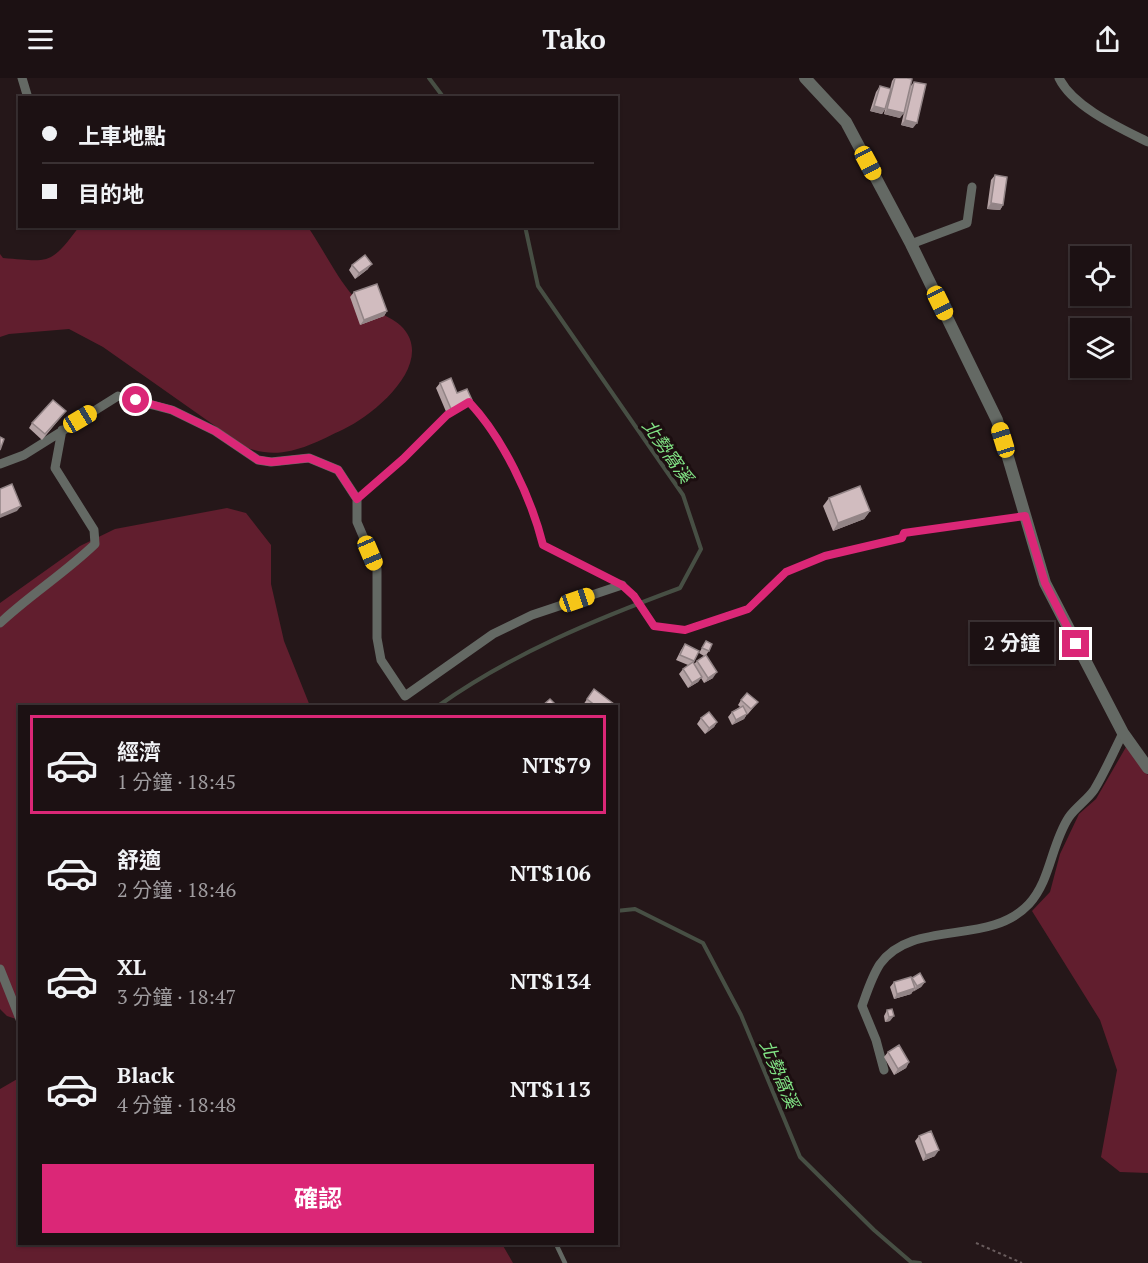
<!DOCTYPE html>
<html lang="zh-TW">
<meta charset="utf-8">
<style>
:root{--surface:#1c1113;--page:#291f21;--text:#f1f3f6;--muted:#a09da0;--line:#3a3133;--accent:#db2777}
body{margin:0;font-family:"PT Serif","Noto Sans TC",serif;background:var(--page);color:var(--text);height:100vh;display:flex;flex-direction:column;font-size:22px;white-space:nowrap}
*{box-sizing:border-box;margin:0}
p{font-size:20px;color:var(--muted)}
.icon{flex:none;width:33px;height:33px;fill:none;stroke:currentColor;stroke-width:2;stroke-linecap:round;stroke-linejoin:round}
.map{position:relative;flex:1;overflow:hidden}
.side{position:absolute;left:18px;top:627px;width:600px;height:540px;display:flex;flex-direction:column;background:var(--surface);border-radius:0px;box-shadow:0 2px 4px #0004,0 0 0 2px var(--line)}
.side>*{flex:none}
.banner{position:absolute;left:18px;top:18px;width:600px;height:132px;border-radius:0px;box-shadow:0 2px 4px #0004,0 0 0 2px var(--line);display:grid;align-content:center;height:132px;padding:0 24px;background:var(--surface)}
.controls{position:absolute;left:1070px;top:168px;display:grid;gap:12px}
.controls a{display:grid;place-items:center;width:60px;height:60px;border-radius:0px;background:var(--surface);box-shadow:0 2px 4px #0004,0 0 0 2px var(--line);font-size:30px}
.end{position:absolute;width:27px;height:27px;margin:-14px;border:8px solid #db2777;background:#fff;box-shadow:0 0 0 3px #fff}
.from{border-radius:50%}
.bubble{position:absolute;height:42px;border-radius:0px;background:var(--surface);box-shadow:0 2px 4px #0004,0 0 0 2px var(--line);font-size:20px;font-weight:700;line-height:42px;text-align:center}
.car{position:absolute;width:18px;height:36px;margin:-18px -9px;border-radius:8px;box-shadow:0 0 4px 2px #0007;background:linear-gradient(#f5c518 24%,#345 0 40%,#f5c518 0 76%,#345 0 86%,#f5c518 0)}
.banner b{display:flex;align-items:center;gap:21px;height:57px;font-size:22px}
.banner b+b{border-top:2px solid var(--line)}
.banner i{width:15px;height:15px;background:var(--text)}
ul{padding:10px 0 0;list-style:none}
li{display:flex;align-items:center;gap:18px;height:99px;margin:0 12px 9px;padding:0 12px;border:3px solid transparent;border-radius:0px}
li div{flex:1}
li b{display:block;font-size:22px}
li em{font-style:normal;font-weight:700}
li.on{border-color:var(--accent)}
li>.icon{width:54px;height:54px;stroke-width:1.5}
.primary-button{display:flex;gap:12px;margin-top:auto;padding:12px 24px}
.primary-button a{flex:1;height:69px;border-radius:0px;background:var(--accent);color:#fff;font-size:24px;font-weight:700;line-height:69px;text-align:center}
header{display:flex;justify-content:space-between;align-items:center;height:78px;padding:0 24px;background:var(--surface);font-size:27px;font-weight:700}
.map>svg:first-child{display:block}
.green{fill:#611e2e}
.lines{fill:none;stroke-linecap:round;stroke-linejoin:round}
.stream{stroke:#474f44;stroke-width:4}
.path{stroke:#695c5d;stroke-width:2;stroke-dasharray:3 3;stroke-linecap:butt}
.service{stroke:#646964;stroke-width:4.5}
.minor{stroke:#646964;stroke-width:9}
.tertiary{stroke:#646964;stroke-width:12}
.wall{fill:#b4a2a4}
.shaded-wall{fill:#928486}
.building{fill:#d1bcbf;stroke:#928486;stroke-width:1.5}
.route{stroke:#db2777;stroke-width:8}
.labels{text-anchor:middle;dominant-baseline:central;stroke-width:6;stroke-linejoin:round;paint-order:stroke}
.water-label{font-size:18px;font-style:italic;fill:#80e284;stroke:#1c0e10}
</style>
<header><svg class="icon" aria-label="menu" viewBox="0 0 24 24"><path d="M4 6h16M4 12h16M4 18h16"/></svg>Tako<svg class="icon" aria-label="share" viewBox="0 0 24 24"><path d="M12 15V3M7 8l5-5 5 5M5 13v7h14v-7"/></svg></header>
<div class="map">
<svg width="1148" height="1185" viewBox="0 0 1148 1185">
<rect width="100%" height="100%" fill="#251719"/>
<path class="green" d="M 79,149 L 308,149 C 323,171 336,198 353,218 C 366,233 391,236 403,250 C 435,286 374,337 344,351 C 310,367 282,384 245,369 L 103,269 L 69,251 L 9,256 L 0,259 L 0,176 L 3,180 C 51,184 50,187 79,149 Z
M 227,430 L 246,435 L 271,467 L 271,506 L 284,563 L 310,628 L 20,628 L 19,942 L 7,938 L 0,931 L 0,525 L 80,468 L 115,451 Z
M 1126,669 L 1148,697 L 1148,1095 L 1120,1094 L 1101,1079 L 1117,992 L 1100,942 L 1032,833 L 1050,814 L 1060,776 L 1079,736 L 1096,721 Z
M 19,1000 L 20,1166 L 502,1166 L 513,1185 L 0,1185 L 0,1011 Z"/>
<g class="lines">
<path class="stream" d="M 429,0 L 444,20
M 438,628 C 511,576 596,541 680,510 L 701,471 L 683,417 L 538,208 L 525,148
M 616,833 L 635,831 L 703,865 L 741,937 L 800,1079 L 874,1152 L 911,1184 L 920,1185"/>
<path class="path" d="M 976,1165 L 1022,1185"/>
<path class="service" d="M 465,326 L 469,324 C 503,360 531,419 543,467 L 622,507 L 634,518 L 654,548 L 685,552 L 748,531 L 786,494 L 825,478 L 902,460 L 904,455 L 1025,438
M 357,421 L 403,381 L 447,337 L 458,331
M 556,1166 L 565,1185"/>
<path class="minor" d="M 22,0 L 28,20
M 1059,0 C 1073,29 1120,50 1148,64
M 911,166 L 967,145 L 972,109
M 0,386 L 24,377 L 118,318 L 172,332 L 215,353 L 258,382 L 271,384 L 309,380 L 338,392 L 357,421 L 357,444 L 377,491 L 377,560 L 381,582 L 405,618 L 493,556 L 532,537 L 622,507
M 0,545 C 31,516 65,495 95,466 L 94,452 L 55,390 L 62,352
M 0,891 L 20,941
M 884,992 L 876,962 L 862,928 C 867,914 872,898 880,886 C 913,840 989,869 1029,826 C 1051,802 1051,766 1069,739 C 1076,729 1087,722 1094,712 C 1105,694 1114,673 1123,655"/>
<path class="tertiary" d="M 805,0 L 846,44 L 911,166 L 997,342 L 1045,505 L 1123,655 L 1148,690"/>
</g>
<path class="wall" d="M 894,0 L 907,0 L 900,40 L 884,36 L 885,31 L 882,36 L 870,33 L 876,14 L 880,8 L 890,11 L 892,3 Z
M 914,4 L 913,50 L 901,47 L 910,9 Z
M 995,97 L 1003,127 L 1000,132 L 987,131 L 991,102 Z
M 352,187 L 368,191 L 355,201 L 349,192 Z
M 354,214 L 387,233 L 384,238 L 360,247 L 350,219 Z
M 440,305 L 457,315 L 468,327 L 447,336 L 436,310 Z
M 62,338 L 42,362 L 29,350 L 32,345 Z
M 829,420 L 870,433 L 864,441 L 833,453 L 823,428 Z
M 706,563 L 709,573 L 706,577 L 713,600 L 704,605 L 701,600 L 698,604 L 688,610 L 679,596 L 683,591 L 688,587 L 676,582 L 681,572 L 685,566 L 694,583 L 693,585 L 694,586 L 697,583 L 704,578 L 699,575 Z
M 594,611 L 616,628 L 586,628 L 583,627 Z
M 741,622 L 758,624 L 748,636 L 747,636 L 744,641 L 732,647 L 728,639 L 732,634 L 740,629 L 738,627 Z
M 701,640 L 717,644 L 714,649 L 705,656 L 697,646 Z
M 912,900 L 925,904 L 921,909 L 913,913 L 911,916 L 894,921 L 890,909 L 894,904 Z
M 887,932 L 890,943 L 885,944 L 884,938 Z
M 888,974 L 909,984 L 906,990 L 894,997 L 884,979 Z
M 919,1058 L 935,1078 L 923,1083 L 915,1063 Z"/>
<path class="shaded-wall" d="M 874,28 L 885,31 L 882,36 L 870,33 Z
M 887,31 L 904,35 L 900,40 L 884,36 Z
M 905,42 L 917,45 L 913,50 L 901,47 Z
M 991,125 L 1003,127 L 1000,132 L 987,131 Z
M 372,186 L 368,191 L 355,201 L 359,195 Z
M 387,233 L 384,238 L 360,247 L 364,242 Z
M 472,322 L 468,327 L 447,336 L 451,331 Z
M 21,428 L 17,433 L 0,440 L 0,437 Z
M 870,433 L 864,441 L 833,453 L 838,445 Z
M 717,594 L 713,600 L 704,605 L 708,600 Z
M 702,599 L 698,604 L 688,610 L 692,605 Z
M 747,636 L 744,641 L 732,647 L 736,642 Z
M 717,644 L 714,649 L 705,656 L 709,650 Z
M 925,904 L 921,909 L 913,914 L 917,908 Z
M 915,910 L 911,916 L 894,921 L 897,916 Z
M 894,938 L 890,943 L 885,944 L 889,939 Z
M 909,984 L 906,990 L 894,997 L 898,991 Z
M 939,1072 L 935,1078 L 923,1083 L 926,1077 Z"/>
<path class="building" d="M 895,0 L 907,0 L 912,1 L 904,35 L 887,31 Z
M 914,4 L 926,6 L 917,45 L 905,42 Z
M 880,8 L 891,11 L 885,31 L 874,28 Z
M 995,97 L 1007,99 L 1003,127 L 991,125 Z
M 365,177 L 372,186 L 359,195 L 352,187 Z
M 377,206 L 387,233 L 364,242 L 354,214 Z
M 451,300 L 457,315 L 467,311 L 472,322 L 451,331 L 440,305 Z
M 53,322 L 66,333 L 45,356 L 32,345 Z
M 0,359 L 4,361 L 0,372 Z
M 12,406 L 21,428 L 0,437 L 0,411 Z
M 860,408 L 870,433 L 838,445 L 829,420 Z
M 706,563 L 712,566 L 709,573 L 702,570 Z
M 685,566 L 699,573 L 694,583 L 680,577 Z
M 706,577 L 717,594 L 708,600 L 697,583 Z
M 693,584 L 702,599 L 692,605 L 683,591 Z
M 594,611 L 618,629 L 616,631 L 616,628 L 596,628 L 587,621 Z
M 747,615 L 758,624 L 751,631 L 741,622 Z
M 550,621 L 557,628 L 542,628 Z
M 743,628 L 747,636 L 736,642 L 732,634 Z
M 709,634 L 717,644 L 709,650 L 701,640 Z
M 920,895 L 925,904 L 917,908 L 912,900 Z
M 911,899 L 915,910 L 897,916 L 894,904 Z
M 892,931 L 894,938 L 889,939 L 887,932 Z
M 899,967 L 909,984 L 898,991 L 888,974 Z
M 931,1053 L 939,1072 L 926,1077 L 919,1058 Z"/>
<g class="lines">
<path class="route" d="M 136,322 L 172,332 L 215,353 L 258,382 L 272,384 L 309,380 L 338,392 L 357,421 L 403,381 L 447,337 L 469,324 C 503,360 531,419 543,467 L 622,507 L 634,518 L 654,548 L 685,552 L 748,531 L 786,494 L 825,478 L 902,460 L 904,455 L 1025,438 L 1045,505 L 1076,566"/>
</g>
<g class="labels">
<g class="water-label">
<text transform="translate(668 373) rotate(55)">北勢窩溪</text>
<text transform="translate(780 996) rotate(67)">北勢窩溪</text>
</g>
</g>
</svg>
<div class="controls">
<a><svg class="icon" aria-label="locate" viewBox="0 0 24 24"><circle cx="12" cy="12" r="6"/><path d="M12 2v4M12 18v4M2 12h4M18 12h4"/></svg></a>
<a><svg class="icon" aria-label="layers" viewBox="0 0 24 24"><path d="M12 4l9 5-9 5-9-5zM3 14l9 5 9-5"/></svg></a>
</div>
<i class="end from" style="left:136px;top:322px"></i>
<i class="end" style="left:1076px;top:566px"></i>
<div class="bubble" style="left:970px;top:544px;width:84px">2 分鐘</div>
<i class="car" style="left:868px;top:85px;rotate:152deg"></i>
<i class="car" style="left:940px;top:225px;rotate:154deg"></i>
<i class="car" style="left:80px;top:341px;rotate:59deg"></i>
<i class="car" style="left:1003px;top:362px;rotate:343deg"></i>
<i class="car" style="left:370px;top:475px;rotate:157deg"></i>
<i class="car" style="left:577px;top:522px;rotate:71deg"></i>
<div class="banner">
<b><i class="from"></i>上車地點</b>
<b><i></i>目的地</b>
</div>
<section class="side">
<ul>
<li class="on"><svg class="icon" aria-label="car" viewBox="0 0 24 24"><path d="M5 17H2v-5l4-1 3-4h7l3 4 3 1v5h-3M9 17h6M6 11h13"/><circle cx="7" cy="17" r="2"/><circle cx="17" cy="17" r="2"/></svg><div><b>經濟</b><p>1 分鐘 · 18:45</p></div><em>NT$79</em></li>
<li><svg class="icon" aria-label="car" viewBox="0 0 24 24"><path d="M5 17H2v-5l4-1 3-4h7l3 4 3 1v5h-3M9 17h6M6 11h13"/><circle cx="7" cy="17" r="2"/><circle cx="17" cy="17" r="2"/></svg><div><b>舒適</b><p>2 分鐘 · 18:46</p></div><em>NT$106</em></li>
<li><svg class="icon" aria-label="car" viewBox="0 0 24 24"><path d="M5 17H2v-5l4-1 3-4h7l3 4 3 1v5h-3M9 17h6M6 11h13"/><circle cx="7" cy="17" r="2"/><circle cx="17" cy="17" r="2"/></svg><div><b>XL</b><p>3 分鐘 · 18:47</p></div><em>NT$134</em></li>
<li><svg class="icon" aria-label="car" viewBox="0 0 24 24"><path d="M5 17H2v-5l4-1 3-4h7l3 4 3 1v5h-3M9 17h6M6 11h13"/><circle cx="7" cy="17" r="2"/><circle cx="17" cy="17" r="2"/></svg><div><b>Black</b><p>4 分鐘 · 18:48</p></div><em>NT$113</em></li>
</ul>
<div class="primary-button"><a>確認</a></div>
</section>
</div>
